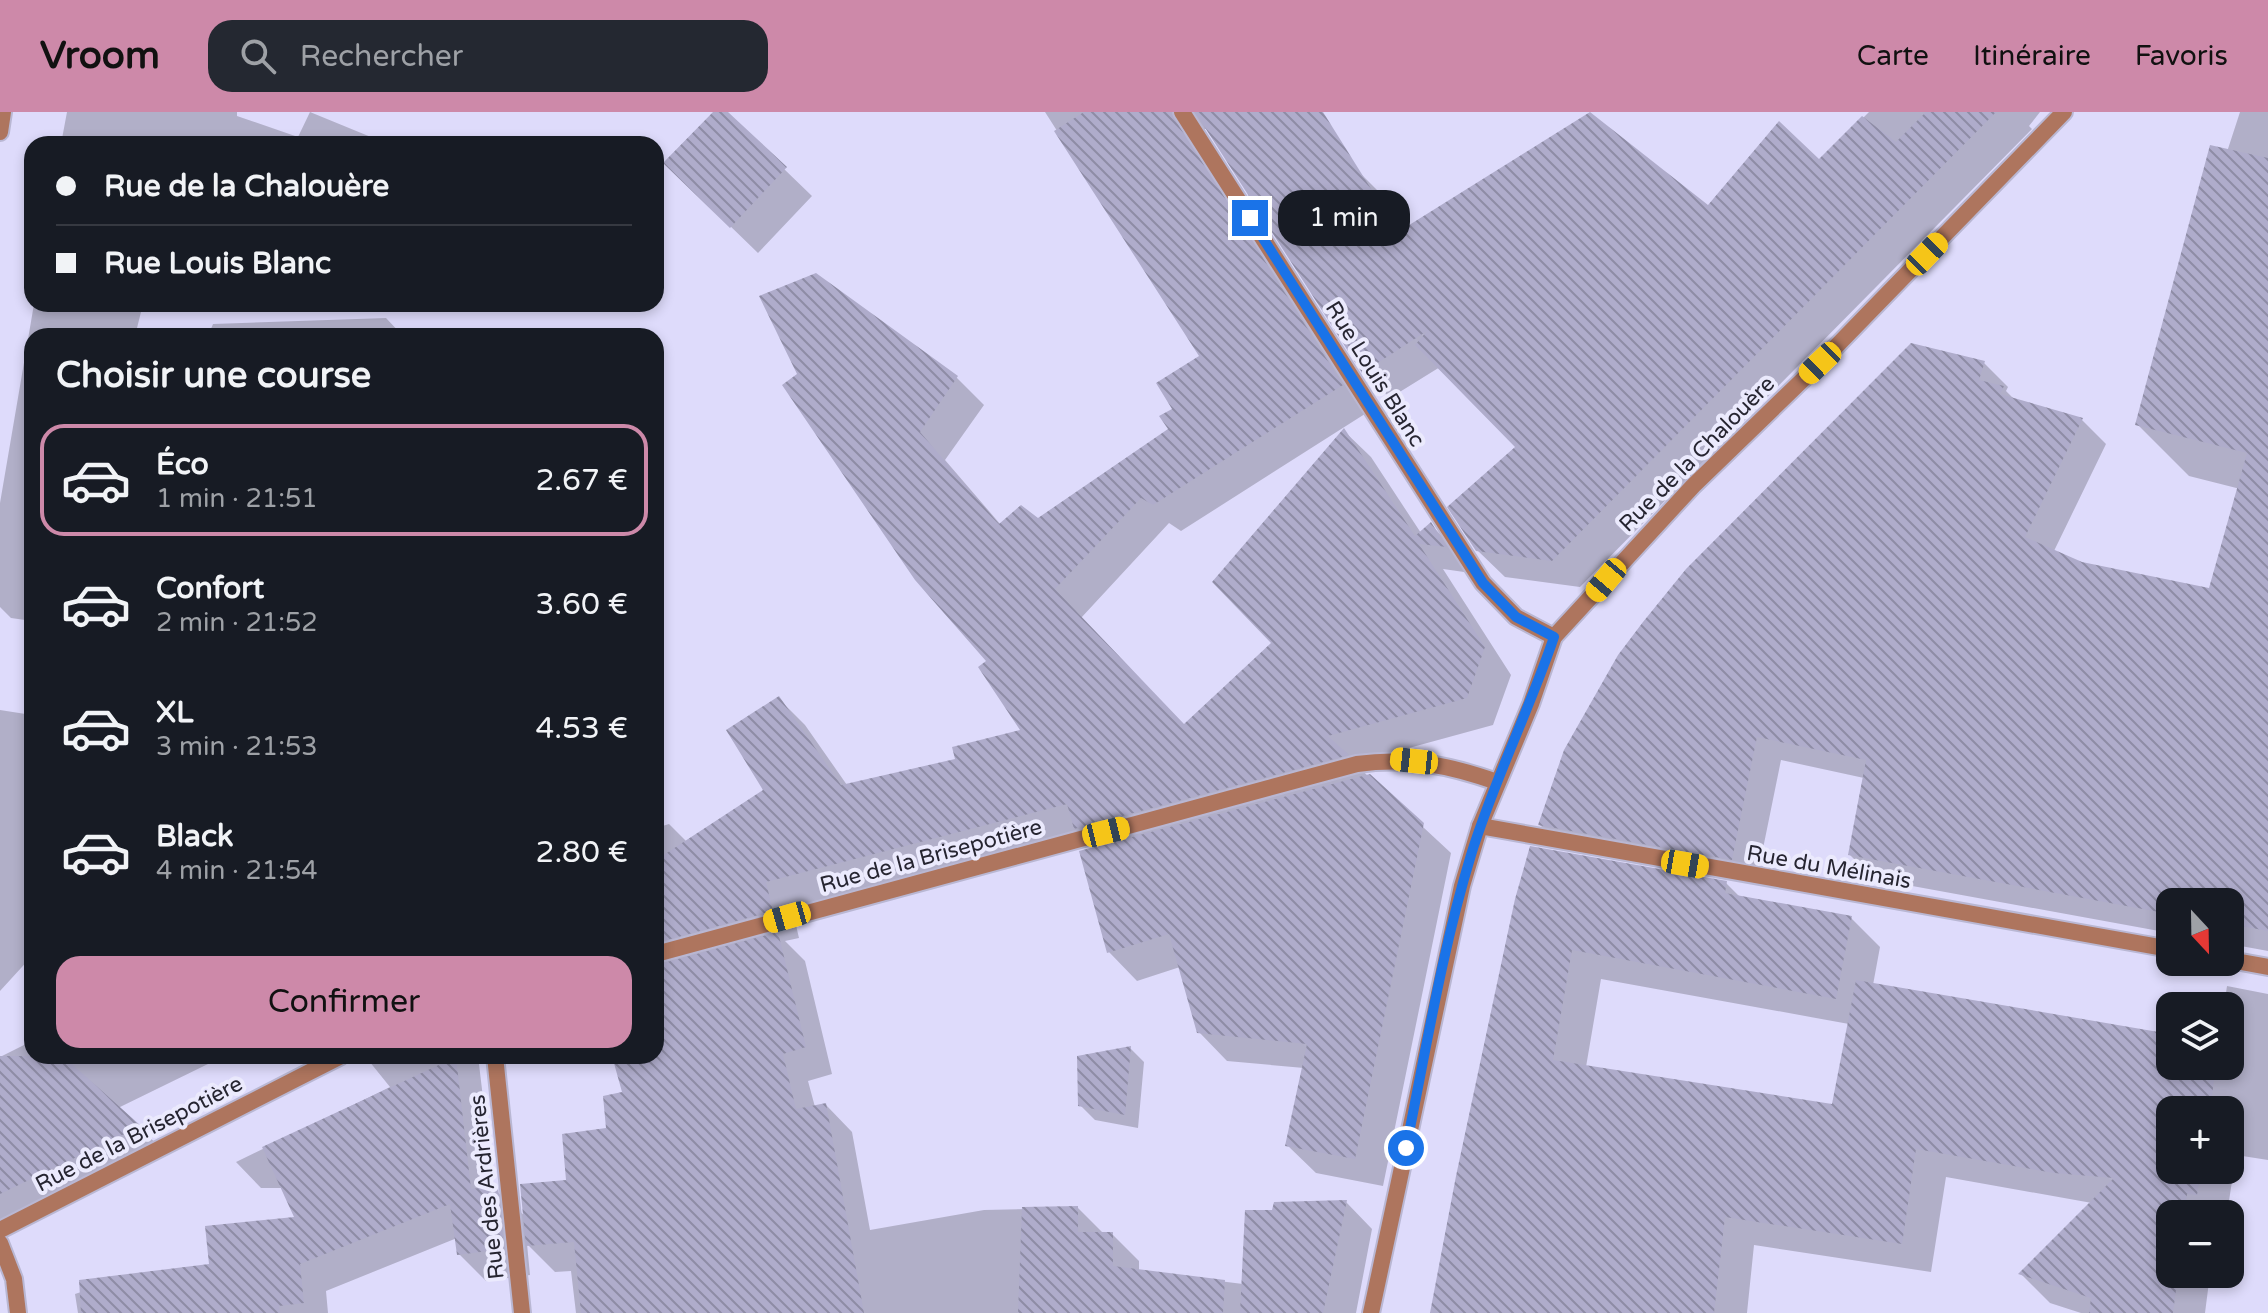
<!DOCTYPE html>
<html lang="fr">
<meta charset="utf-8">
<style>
:root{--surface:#171b24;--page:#242831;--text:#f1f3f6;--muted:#9ea1a6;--line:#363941;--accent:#cd89a9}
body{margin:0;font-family:"Varela Round",sans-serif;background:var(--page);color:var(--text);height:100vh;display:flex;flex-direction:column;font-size:30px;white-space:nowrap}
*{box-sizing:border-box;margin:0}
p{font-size:26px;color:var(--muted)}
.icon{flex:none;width:44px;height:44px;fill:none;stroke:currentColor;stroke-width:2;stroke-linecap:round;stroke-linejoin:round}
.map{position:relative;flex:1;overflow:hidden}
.drawer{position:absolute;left:24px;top:216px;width:640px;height:736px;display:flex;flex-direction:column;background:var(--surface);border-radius:24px;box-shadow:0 4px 12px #0003}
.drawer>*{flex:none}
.banner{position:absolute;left:24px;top:24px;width:640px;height:176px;border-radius:24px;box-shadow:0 4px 12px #0003;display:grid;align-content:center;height:176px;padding:0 32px;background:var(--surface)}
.needle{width:52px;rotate:158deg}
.tools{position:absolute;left:2156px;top:776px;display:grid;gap:16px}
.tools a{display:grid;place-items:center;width:88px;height:88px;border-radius:16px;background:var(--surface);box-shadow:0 4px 12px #0003;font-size:40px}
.end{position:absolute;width:36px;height:36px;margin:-18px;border:10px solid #1a73e8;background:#fff;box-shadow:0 0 0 4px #fff}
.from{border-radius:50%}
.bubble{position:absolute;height:56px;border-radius:24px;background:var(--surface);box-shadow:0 4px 12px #0003;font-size:26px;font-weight:600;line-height:56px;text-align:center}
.car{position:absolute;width:24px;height:48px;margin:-24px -12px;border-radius:10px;box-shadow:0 0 6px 2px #0007;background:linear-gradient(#f5c518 24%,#345 0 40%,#f5c518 0 76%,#345 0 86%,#f5c518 0)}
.banner b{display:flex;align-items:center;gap:28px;height:76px;font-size:30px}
.banner b+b{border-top:2px solid var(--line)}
.banner i{width:20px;height:20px;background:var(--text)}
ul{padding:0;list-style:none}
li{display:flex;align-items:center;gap:24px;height:112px;margin:0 16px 12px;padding:0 16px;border:4px solid transparent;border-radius:24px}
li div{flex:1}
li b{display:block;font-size:30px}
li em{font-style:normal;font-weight:600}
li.active{border-color:var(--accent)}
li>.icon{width:72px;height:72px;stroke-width:1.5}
h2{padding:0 32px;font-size:36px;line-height:96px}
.primary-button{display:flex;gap:16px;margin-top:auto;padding:16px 32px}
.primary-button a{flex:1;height:92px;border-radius:24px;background:var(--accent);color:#111;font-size:32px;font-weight:600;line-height:92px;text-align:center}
header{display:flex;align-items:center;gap:48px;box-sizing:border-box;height:112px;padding:0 40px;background:var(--accent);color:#111}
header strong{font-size:38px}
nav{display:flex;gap:44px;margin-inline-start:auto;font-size:28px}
.search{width:560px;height:72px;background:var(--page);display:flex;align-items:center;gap:20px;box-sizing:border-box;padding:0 28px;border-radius:24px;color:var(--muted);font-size:30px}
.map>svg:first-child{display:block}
.shadow{fill:#0003;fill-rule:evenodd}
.building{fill:url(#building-back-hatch)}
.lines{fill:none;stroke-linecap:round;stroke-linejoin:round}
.minor-casing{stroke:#b9b7d3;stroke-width:20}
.tertiary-casing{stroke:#b9b7d3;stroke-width:20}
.minor{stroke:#ae755e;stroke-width:16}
.tertiary{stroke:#ae755e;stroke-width:16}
.route{stroke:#1a73e8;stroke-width:10}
.labels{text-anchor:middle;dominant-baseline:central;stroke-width:8;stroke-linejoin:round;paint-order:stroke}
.street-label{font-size:22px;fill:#262531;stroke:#ebeafd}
</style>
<header>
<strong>Vroom</strong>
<div class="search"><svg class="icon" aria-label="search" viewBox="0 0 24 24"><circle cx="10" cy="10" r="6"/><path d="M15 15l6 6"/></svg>Rechercher</div>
<nav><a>Carte</a><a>Itinéraire</a><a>Favoris</a></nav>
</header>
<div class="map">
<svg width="2268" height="1201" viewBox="0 0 2268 1201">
<defs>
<pattern id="building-back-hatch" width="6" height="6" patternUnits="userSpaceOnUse" patternTransform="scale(2)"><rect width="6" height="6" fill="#afaccb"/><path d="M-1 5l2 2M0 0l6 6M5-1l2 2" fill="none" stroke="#8e8ca5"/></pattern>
</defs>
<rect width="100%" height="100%" fill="#dedbfb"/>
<path class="shadow" d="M 67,0 L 237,0 L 237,4 L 298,25 L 310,0 L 388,32 L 61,32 Z
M 715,0 L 725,0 L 812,84 L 758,141 L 693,78 Z
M 1045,0 L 1320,0 L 1357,58 L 1384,85 L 1405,118 L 1708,96 L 1819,50 L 1869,0 L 2040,0 L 2029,14 L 2032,17 L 1580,475 L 1505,465 L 1477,438 L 1518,335 L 1440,255 L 1390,286 L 1363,260 L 1208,16 L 1202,18 L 1368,300 L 1181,419 L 1169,411 L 1081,506 L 1184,614 L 1274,531 L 1344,319 L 1371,345 L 1421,421 L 1431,413 L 1457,439 L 1471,461 L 1443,457 L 1511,563 L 1493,613 L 1354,651 L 1451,741 L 1383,1074 L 1316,1061 L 1287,1033 L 1304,956 L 1227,949 L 1199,920 L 1180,855 L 1137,869 L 1109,840 L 1096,736 L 1081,722 L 792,796 L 799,826 L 785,829 L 805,849 L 832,962 L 808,969 L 815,995 L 826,993 L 852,1020 L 870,1118 L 984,1098 L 1078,1096 L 1104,1122 L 1112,1122 L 1139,1149 L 1139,1159 L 1243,1172 L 1274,1100 L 1346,1090 L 1372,1117 L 1356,1201 L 576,1201 L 571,1159 L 555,1160 L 527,1132 L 530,1163 L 486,1169 L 459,1142 L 457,1126 L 326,1179 L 328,1201 L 78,1201 L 75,1182 L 126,1165 L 212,1154 L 297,1106 L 283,1076 L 261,1076 L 236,1050 L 390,975 L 365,944 L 478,944 L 494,1077 L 525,1104 L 569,1069 L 608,1018 L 624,982 L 614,944 L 656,944 L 656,716 L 669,712 L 687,730 L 766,678 L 778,586 L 805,613 L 847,673 L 958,648 L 1023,619 L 989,549 L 799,263 L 816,163 L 957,266 L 984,293 L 945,348 L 1001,413 L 1038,408 L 1170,318 L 1175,297 L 1201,244 Z
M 2240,0 L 2268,0 L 2268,384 L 2189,364 L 2138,313 Z
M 34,192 L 143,192 L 135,224 L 32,224 L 32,509 L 11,506 L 0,495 L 0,391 Z
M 386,206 L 403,224 L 208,224 L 213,212 Z
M 430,216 L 439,224 L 421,224 Z
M 1984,251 L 2008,275 L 2006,279 L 2015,288 L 2082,308 L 2106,332 L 2054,439 L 2268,541 L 2268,839 L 2230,832 L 2230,790 L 2170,790 L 2170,821 L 1874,767 L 1850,743 L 1864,666 L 1781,648 L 1756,771 L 1564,737 L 1540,713 Z
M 0,598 L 32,603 L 32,844 L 0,879 Z
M 1726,771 L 1741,786 L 1851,806 L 1880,835 L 1873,873 L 2170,925 L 2170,954 L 2230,954 L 2230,894 L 2224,894 L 2227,874 L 2268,882 L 2268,1048 L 2236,1043 L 2227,1102 L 2170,1102 L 2170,1162 L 2210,1162 L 2205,1201 L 2081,1201 L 2050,1191 L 2021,1162 L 2092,1091 L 1946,1065 L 1931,1160 L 1754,1133 L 1747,1201 L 1432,1201 L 1517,787 ZM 1601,867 L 1849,912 L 1834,995 L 1586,955 ZM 2170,998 L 2230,998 L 2230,1058 L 2170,1058 Z
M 32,929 L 32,944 L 204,944 L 208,952 L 118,996 L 162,1037 L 0,1116 L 0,945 Z
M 1130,936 L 1144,950 L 1138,1016 L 1095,1008 L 1080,993 Z"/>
<path class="building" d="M 713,0 L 728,0 L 787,55 L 730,116 L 663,51 Z
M 1084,0 L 1171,0 L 1343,273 L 1153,393 L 1141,386 L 1055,477 L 1184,612 L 1271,531 L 1212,470 L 1344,316 L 1415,424 L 1431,410 L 1447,435 L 1419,432 L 1485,535 L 1467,586 L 1328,624 L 1349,643 L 1074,717 L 1067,692 L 766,770 L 773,799 L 656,831 L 656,748 L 763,678 L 726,618 L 779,584 L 841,673 L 955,647 L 952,635 L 1020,618 L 978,555 L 986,549 L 915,468 L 782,273 L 797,262 L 759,184 L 816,161 L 958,264 L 920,320 L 999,412 L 1021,393 L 1038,406 L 1168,317 L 1159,304 L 1172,297 L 1156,271 L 1199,244 L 1054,19 Z
M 1195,0 L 1323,0 L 1398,120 L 1590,0 L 1708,93 L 1779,9 L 1819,47 L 1862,4 L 1896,30 L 1926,0 L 1996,0 L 1552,449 L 1476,439 L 1447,395 L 1515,335 L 1415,233 L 1427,219 L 1362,261 Z
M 2210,33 L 2268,46 L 2268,819 L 2230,812 L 2230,790 L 2170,790 L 2170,802 L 1848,743 L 1866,648 L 1757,625 L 1732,748 L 1538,713 L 1564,638 L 1618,543 L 1643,510 L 1686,457 L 1911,231 L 1985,249 L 1979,268 L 2004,274 L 2000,282 L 2083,306 L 2025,425 L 2082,450 L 2209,476 L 2247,341 L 2135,313 Z
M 1370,662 L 1424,711 L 1355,1047 L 1285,1034 L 1307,932 L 1197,921 L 1169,822 L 1107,841 L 1079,739 Z
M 1530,734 L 1727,769 L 1725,781 L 1852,804 L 1836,887 L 1572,838 L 1553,948 L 1832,992 L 1856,868 L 2170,922 L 2170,954 L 2216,954 L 2210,998 L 2170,998 L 2170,1058 L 2201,1058 L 2197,1083 L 2187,1082 L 2185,1102 L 2170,1102 L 2170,1162 L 2178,1162 L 2173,1201 L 2089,1201 L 2091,1186 L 2018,1162 L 2114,1066 L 2054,1061 L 1916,1037 L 1902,1132 L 1725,1105 L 1714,1201 L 1430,1201 L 1456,1064 L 1515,787 Z
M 778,820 L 806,935 L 783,942 L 796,997 L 826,991 L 864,1201 L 581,1201 L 574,1130 L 526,1134 L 520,1072 L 566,1068 L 562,1022 L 606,1016 L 603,984 L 622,980 L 612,944 L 656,944 L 656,853 Z
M 1131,934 L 1125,1003 L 1078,994 L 1077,944 Z
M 0,944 L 63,944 L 141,1014 L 0,1082 Z
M 456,945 L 471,1077 L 498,1074 L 504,1137 L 457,1143 L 450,1092 L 300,1152 L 304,1191 L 279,1194 L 280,1201 L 81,1201 L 79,1168 L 209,1152 L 205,1114 L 294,1105 L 262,1035 Z
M 1347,1088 L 1323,1201 L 1240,1201 L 1245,1098 L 1272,1098 L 1274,1090 Z
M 1078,1094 L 1078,1120 L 1113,1120 L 1113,1154 L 1225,1168 L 1223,1201 L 1018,1201 L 1022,1095 Z"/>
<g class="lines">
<defs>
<path id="minor" d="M 1182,0 L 1483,471 L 1516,505 L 1554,525
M 0,20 L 3,0
M 1480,714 L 2170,837
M 656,842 L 1357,652 C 1408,645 1449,653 1497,670
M 2230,848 L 2268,855
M 495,944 L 522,1201
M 0,1118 L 341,944
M 0,1131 L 14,1167 L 18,1201"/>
<path id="tertiary" d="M 1371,1201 L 1462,774 L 1480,714 L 1531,592 L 1554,525 L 1693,374 L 1820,251 L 2064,0"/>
</defs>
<use href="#minor" class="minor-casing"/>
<use href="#tertiary" class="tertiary-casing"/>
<use href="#minor" class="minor"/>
<use href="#tertiary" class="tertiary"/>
</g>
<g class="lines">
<path class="route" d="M 1250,106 L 1483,471 L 1516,505 L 1554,525 C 1529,599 1494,668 1471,743 C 1442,838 1426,938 1406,1036"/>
</g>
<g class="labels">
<g class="street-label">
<text transform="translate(1375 262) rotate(58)">Rue Louis Blanc</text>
<text transform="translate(1697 342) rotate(-45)">Rue de la Chalouère</text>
<text transform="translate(931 744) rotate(-15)">Rue de la Brisepotière</text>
<text transform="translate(1829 755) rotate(10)">Rue du Mélinais</text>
<text transform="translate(139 1022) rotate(-27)">Rue de la Brisepotière</text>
<text transform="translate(487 1075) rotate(-96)">Rue des Ardrières</text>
</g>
</g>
</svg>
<div class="tools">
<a><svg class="needle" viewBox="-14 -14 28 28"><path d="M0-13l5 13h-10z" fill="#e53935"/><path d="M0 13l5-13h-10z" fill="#9ea1a6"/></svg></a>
<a><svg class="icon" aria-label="layers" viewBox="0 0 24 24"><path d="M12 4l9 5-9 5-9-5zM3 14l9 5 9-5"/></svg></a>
<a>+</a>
<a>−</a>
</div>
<i class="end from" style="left:1406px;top:1036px"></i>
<i class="end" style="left:1250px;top:106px"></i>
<div class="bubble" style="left:1278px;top:78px;width:132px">1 min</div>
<i class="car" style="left:1927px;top:142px;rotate:44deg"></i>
<i class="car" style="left:1820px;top:251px;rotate:226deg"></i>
<i class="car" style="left:1606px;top:468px;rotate:220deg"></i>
<i class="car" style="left:1414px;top:649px;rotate:276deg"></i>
<i class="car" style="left:1106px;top:720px;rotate:76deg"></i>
<i class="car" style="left:1685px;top:752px;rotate:100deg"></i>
<i class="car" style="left:787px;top:805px;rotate:254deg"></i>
<div class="banner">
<b><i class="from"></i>Rue de la Chalouère</b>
<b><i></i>Rue Louis Blanc</b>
</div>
<section class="drawer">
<h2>Choisir une course</h2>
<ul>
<li class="active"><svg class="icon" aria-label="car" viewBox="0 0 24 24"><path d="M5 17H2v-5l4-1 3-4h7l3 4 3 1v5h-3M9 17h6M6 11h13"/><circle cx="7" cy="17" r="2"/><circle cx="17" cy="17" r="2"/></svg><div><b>Éco</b><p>1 min · 21:51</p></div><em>2.67 €</em></li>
<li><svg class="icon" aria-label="car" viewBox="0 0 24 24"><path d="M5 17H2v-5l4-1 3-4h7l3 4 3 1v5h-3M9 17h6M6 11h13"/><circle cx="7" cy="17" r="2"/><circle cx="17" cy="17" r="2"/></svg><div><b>Confort</b><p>2 min · 21:52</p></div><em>3.60 €</em></li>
<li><svg class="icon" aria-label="car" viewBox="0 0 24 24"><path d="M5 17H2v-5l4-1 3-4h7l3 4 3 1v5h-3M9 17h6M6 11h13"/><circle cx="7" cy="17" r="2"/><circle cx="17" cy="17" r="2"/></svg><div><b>XL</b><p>3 min · 21:53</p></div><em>4.53 €</em></li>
<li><svg class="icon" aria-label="car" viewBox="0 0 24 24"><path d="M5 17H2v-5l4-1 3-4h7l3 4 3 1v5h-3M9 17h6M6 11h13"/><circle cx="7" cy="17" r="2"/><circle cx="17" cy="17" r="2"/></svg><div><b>Black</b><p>4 min · 21:54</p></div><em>2.80 €</em></li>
</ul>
<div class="primary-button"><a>Confirmer</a></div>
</section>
</div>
